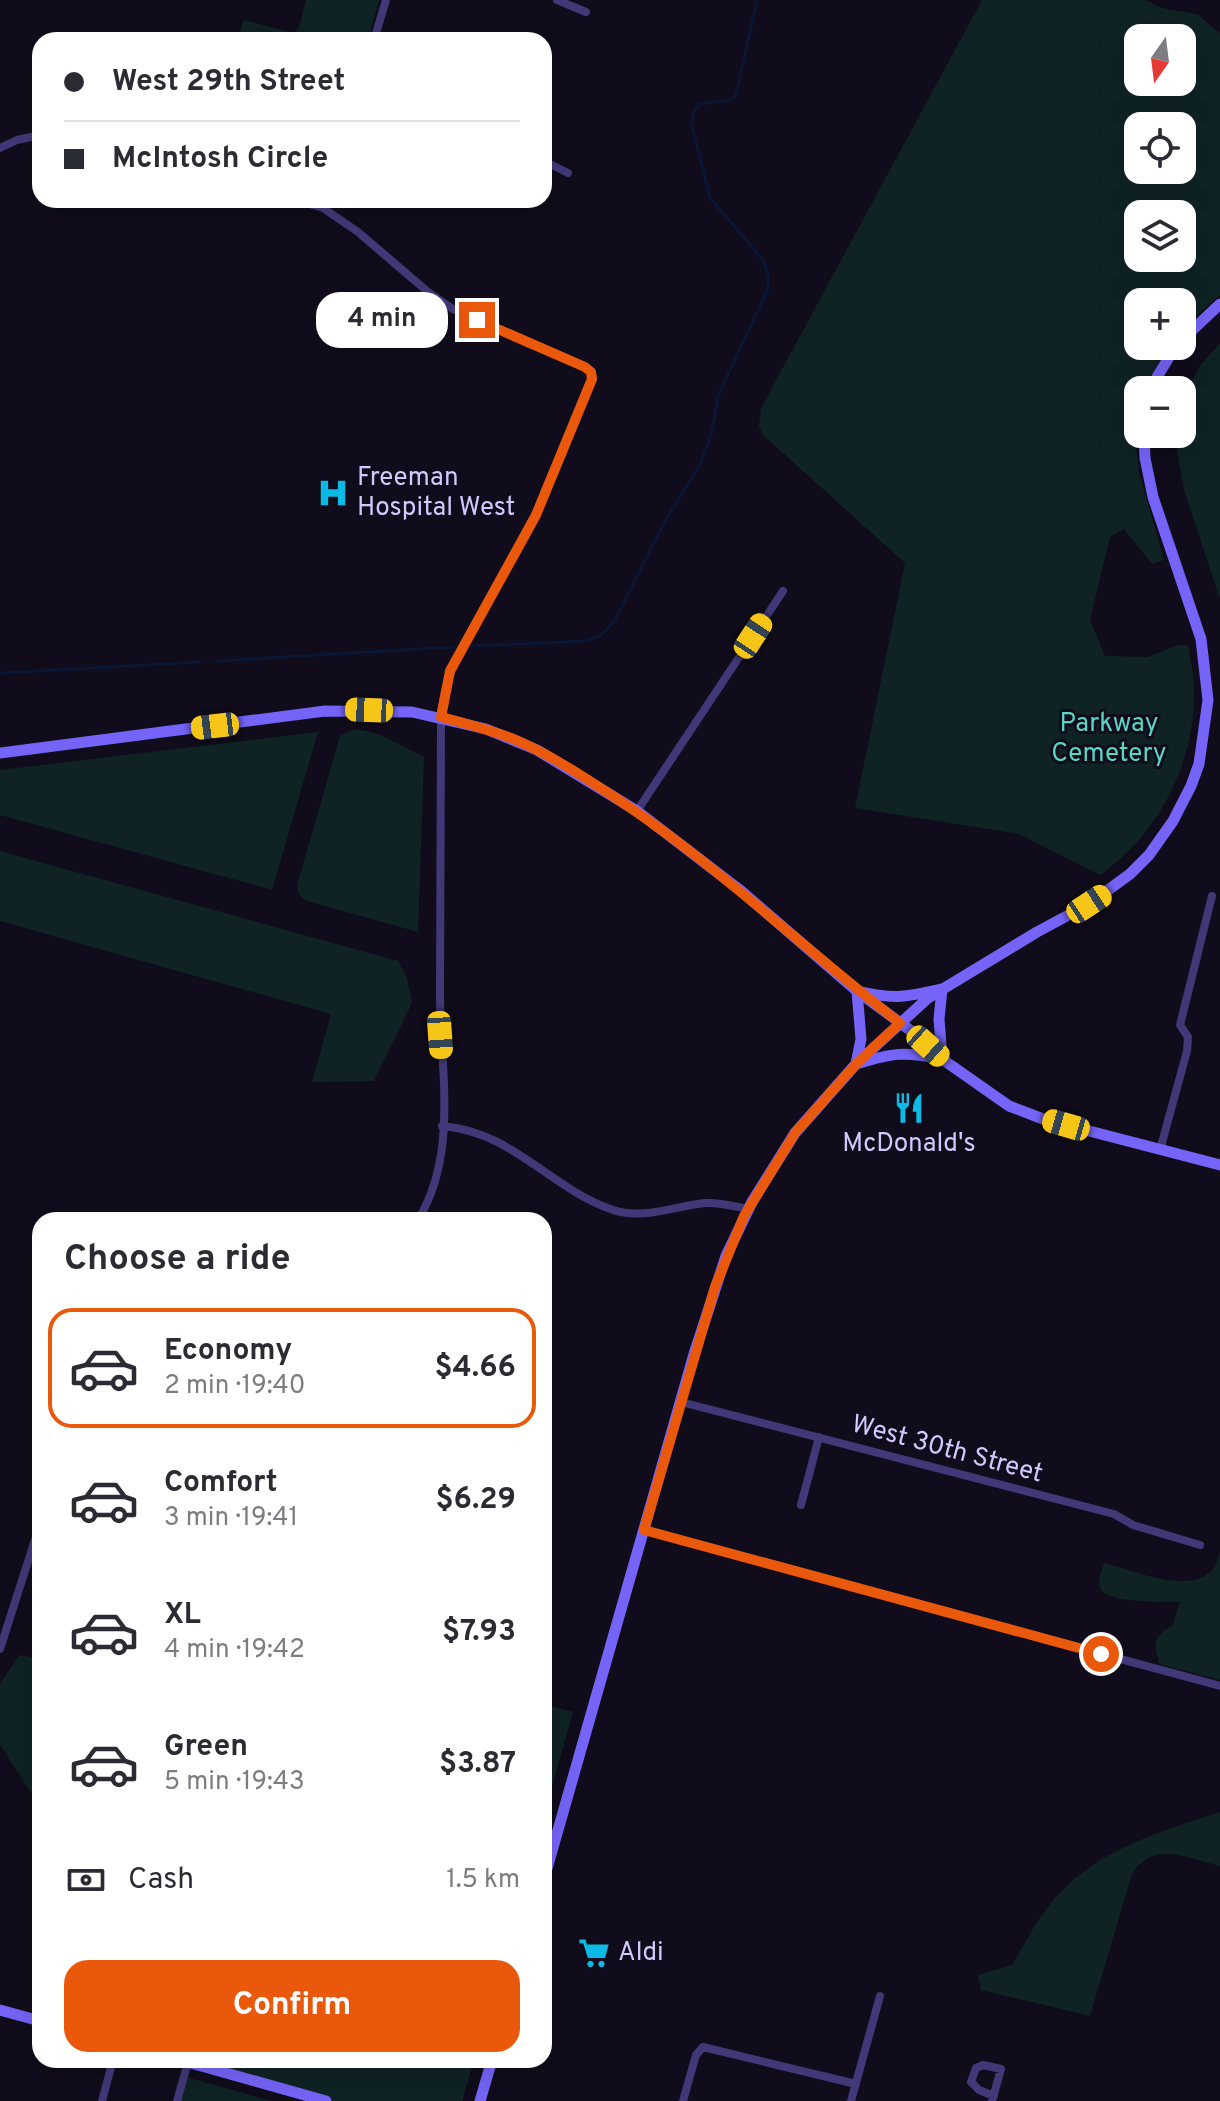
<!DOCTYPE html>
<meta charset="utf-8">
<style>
:root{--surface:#fff;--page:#f2f2f3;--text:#2b2b33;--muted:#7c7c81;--line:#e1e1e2;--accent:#ea580c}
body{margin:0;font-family:Overpass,sans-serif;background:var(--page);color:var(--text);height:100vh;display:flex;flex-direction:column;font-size:30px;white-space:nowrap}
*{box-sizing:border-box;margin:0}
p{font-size:26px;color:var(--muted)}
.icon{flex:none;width:44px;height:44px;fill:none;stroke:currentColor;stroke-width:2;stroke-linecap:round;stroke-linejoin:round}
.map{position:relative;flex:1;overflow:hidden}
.drawer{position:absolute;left:32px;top:1212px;width:520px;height:856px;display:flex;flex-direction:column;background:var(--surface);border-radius:24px;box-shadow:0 8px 32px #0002}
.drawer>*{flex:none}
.hud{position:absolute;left:32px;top:32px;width:520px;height:176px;border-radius:24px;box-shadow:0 8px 32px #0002;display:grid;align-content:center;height:176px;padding:0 32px;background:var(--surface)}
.needle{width:52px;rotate:194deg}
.tools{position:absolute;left:1124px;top:24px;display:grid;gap:16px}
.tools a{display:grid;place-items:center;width:72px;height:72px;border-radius:16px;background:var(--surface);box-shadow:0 8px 32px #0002;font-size:40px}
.end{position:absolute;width:36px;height:36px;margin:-18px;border:10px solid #ea580c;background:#fff;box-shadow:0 0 0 4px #fff}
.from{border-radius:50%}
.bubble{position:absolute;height:56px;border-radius:24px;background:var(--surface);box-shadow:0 8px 32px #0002;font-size:26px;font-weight:700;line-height:56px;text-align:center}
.car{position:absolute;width:24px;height:48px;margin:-24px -12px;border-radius:10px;box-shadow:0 0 6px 2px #0007;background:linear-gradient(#f5c518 24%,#345 0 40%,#f5c518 0 76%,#345 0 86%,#f5c518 0)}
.hud b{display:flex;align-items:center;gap:28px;height:76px;font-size:30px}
.hud b+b{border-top:2px solid var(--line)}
.hud i{width:20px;height:20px;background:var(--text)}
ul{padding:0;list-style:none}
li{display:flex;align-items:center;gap:24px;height:120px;margin:0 16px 12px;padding:0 16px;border:4px solid transparent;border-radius:24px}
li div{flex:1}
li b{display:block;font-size:30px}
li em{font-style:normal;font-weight:700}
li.on{border-color:var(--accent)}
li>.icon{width:72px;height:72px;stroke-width:1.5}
h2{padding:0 32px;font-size:36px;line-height:96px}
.pay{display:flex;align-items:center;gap:20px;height:88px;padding:0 32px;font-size:30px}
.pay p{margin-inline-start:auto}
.action{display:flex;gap:16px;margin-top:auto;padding:16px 32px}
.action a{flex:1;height:92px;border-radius:24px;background:var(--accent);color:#fff;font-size:32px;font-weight:700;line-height:92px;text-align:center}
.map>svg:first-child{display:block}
.green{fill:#0f2324;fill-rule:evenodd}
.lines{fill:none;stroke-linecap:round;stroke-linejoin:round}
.stream{stroke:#0a1635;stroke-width:3}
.street{stroke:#413977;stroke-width:8}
.secondary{stroke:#7564f7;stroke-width:11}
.route{stroke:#ea580c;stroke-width:10}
.labels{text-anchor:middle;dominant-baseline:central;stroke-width:6;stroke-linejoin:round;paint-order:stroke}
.poi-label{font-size:26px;fill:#d3c8fc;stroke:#100c1b;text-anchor:start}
.park-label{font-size:26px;fill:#59d7c3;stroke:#100c1b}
.street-label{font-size:26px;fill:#d3c8fc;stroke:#100c1b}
</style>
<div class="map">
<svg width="1220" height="2101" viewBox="0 0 1220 2101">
<rect width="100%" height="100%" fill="#100c1b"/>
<path class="green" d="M 306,0 L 379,0 L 368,40 L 237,40 L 244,20 L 293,33 L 299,27 Z
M 982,0 L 1146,0 L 1161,8 L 1197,14 L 1220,33 L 1220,295 L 1182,329 L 1182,302 L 1138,302 L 1138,346 L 1167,346 L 1145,390 L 1138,390 L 1136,445 L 1139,473 L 1164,560 L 1152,564 L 1124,529 L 1110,537 L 1090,620 L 1105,656 L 1148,657 L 1178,645 L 1188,645 C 1190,659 1194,674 1194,688 C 1196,761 1160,833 1100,875 L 1019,834 L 855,808 L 905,563 L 763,435 L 759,426 L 761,408 ZM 1182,38 L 1182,82 L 1138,82 L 1138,38 ZM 1182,126 L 1182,170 L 1138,170 L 1138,126 ZM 1182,214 L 1182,258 L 1138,258 L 1138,214 Z
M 1220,343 L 1220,599 L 1184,490 L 1175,439 L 1176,434 L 1182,434 L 1182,399 L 1201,364 Z
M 355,729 L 379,734 L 424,757 L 418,932 L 304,900 L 298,893 L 297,885 L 340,736 Z
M 318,732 L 272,890 L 0,815 L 0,770 Z
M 0,851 L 398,961 L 407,978 L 412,1003 L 374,1081 L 312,1082 L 331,1014 L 0,921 Z
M 1220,1551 L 1220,1680 L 1159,1664 C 1155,1643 1151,1637 1172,1626 L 1180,1602 C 1162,1601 1108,1604 1100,1588 C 1097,1580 1102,1570 1104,1563 C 1132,1570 1192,1596 1213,1569 C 1217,1564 1218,1557 1220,1551 Z
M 19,1655 L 40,1659 L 40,1807 L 0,1745 L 0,1684 Z
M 544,1704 L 573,1712 L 544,1815 Z
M 1220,1812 L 1220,1866 C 1187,1858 1153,1839 1132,1874 L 1090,2016 L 981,1990 L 978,1975 L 1012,1965 C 1024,1946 1034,1924 1048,1907 C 1090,1851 1157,1833 1220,1812 Z
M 179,2060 L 474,2060 L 462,2101 L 325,2101 Z
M 186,2077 L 272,2101 L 180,2101 Z"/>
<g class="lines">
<path class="stream" d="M 471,646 L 585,641 L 600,636 L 614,622 L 665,521 L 700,465 L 712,432 L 718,396 L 768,289 L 768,275 L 764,261 L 710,198 L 692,126 L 693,113 L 699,104 L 730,100 L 736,95 L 757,0
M 216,661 L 454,647
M 0,673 L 200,662"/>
<path class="street" d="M 557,0 L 586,12
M 374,40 L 386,0
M 0,148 L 17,140 L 40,135
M 544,161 L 568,173
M 296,200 L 323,208 L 358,232 L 428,292 L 453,309 L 585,367 L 591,372 L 592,379 L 536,515 L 458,655 C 447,678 441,700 441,725 C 441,815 440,904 440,993 C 440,1068 459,1153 418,1220
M 637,811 L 783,591
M 442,1126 C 514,1132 549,1188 613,1210 C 644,1220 674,1206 705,1203 C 719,1202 734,1206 748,1209
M 1160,1150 L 1187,1051 L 1188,1037 L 1180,1025 L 1212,896
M 681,1402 L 1114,1514 L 1133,1525 L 1200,1545
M 801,1505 L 819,1437
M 644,1530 L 1220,1686
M 0,1649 L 40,1524
M 102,2101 L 113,2060
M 177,2101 L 188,2062
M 683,2101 L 696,2055 L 703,2047 L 856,2084
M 851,2101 L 880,1996
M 992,2101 L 1001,2069 L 983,2065 L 976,2068 L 971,2082 L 979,2090 L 994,2096"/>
<path class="secondary" d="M 1182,340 L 1220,304
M 1153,390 L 1157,377 L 1176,346
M 0,753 L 325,711 L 412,712 L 486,729 L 537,750 L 637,811 L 740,890 L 857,991 L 914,1033 L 942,1059 L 1009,1106 L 1043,1119 L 1220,1165
M 942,989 L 939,1019 L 942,1059 C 904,1051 893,1053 856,1064 L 861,1039 L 857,991 C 896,1000 904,997 942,989 Z
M 544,1879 L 694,1354 L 726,1256 L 752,1202 L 795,1133 L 856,1064 L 928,998 L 1037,932 L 1089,904 L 1130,874 L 1149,855 L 1173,821 L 1191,786 L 1199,764 L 1208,700 L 1201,639 L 1153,497 L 1145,458 L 1144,434
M 0,2010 L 40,2021
M 180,2060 L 326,2101
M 480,2101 L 492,2060"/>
</g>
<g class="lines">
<path class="route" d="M 477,320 L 585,367 L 591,372 L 592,379 L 536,515 L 450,671 L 441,717 C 464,723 488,729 511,738 C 543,751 573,770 602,789 C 709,857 800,946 900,1023 L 856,1064 L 795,1133 L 744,1216 L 715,1287 L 644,1530 L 1101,1654"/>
</g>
<defs>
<symbol id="hospital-bare" viewBox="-9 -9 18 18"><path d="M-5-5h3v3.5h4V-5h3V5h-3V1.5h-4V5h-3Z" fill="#0cbbe5" stroke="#100c1b" stroke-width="2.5" paint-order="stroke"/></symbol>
<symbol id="restaurant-bare" viewBox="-9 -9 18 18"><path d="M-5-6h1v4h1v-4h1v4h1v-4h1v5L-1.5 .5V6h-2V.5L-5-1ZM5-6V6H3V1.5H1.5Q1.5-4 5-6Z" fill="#0cbbe5" stroke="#100c1b" stroke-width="2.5" paint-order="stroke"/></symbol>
<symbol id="supermarket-bare" viewBox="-9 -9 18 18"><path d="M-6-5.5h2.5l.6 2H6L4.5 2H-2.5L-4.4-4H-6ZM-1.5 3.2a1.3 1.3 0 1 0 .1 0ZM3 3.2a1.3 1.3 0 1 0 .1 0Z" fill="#0cbbe5" stroke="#100c1b" stroke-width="2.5" paint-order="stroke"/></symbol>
</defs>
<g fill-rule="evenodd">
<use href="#hospital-bare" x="311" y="471" width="44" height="44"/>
<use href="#restaurant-bare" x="887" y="1086" width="44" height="44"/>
<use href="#supermarket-bare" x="572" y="1931" width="44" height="44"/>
</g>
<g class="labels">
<g class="poi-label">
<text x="357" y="478">Freeman<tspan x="357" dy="30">Hospital West</tspan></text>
<text x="909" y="1144" text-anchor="middle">McDonald's</text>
<text x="618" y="1953">Aldi</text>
</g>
<g class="park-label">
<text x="1109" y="724">Parkway<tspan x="1109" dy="30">Cemetery</tspan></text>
</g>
<g class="street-label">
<text transform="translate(947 1450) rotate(15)">West 30th Street</text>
</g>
</g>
</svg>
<div class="tools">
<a><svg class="needle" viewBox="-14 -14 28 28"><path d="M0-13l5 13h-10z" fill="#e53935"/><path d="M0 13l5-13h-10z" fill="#7c7c81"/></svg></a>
<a><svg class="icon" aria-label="locate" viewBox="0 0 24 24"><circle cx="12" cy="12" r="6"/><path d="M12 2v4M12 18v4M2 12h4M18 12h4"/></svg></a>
<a><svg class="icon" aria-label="layers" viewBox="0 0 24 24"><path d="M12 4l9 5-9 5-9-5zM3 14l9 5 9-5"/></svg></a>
<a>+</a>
<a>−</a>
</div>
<i class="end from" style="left:1101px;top:1654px"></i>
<i class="end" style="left:477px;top:320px"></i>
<div class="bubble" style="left:316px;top:292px;width:132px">4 min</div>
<i class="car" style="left:753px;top:636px;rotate:33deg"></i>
<i class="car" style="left:369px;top:710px;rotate:272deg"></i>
<i class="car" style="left:215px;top:726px;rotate:263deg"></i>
<i class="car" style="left:1089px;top:904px;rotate:57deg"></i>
<i class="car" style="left:440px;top:1035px;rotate:176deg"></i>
<i class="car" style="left:928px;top:1046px;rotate:132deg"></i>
<i class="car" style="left:1066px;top:1125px;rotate:286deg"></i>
<div class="hud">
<b><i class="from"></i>West 29th Street</b>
<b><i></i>McIntosh Circle</b>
</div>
<section class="drawer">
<h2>Choose a ride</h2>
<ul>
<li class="on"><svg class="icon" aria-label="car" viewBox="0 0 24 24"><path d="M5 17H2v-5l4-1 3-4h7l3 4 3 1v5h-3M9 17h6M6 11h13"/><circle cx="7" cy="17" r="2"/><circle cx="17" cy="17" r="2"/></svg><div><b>Economy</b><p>2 min · 19:40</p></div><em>$4.66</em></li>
<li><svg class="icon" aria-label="car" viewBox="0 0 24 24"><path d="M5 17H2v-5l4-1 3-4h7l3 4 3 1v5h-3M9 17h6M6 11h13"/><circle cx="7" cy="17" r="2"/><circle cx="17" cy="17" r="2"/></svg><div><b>Comfort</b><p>3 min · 19:41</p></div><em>$6.29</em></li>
<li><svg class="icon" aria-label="car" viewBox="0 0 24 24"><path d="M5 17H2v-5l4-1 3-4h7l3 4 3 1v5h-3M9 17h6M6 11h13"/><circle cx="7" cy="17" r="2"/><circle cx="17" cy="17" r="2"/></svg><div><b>XL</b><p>4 min · 19:42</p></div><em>$7.93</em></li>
<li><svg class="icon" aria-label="car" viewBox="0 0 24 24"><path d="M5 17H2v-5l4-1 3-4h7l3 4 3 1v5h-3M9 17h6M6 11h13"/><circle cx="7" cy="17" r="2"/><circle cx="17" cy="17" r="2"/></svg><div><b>Green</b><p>5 min · 19:43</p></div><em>$3.87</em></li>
</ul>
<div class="pay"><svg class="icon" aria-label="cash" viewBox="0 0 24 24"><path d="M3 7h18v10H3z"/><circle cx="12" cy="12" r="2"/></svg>Cash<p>1.5 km</p></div>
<div class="action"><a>Confirm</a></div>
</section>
</div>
